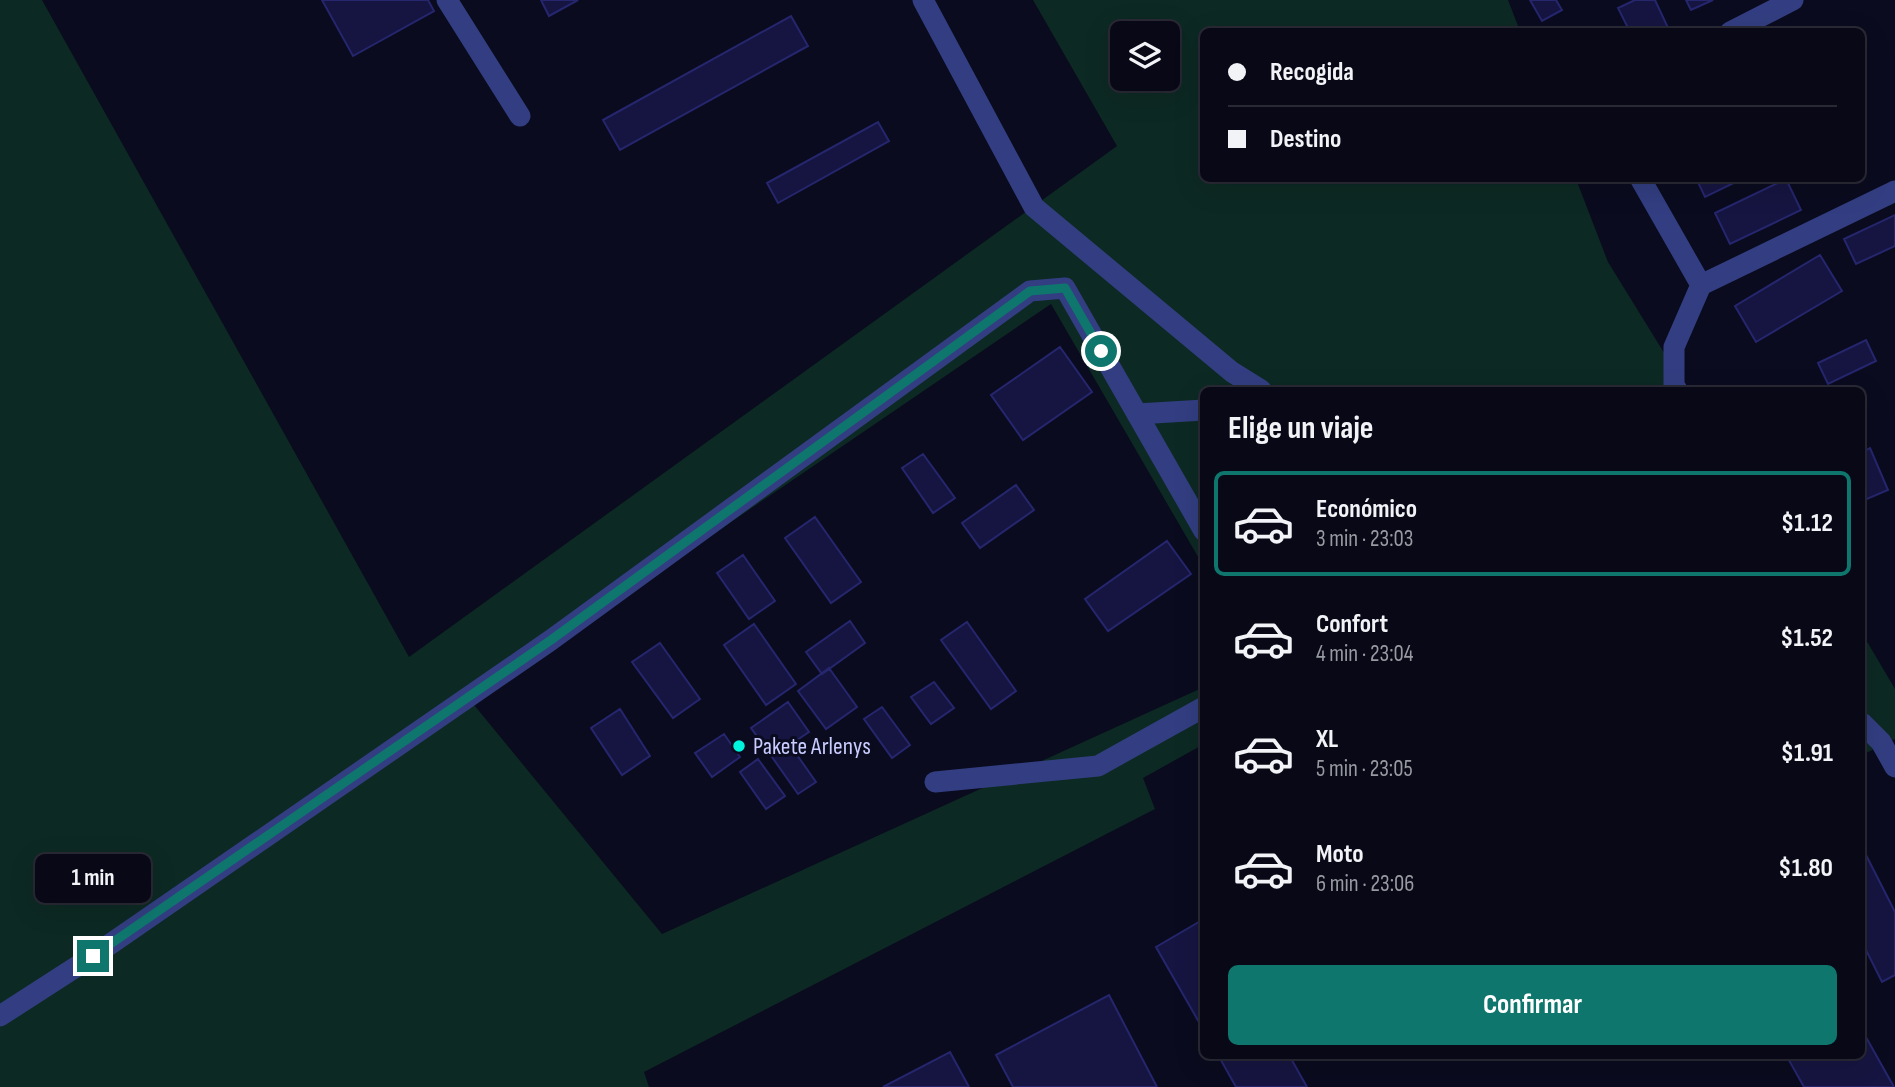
<!DOCTYPE html>
<html lang="es">
<meta charset="utf-8">
<style>
:root{--surface:#080816;--page:#11111f;--text:#f1f3f6;--muted:#989aa1;--line:#292935;--accent:#0f766e}
body{margin:0;font-family:"Sofia Sans Condensed",sans-serif;background:var(--page);color:var(--text);height:100vh;display:flex;flex-direction:column;font-size:26px;white-space:nowrap}
*{box-sizing:border-box;margin:0}
p{font-size:23px;color:var(--muted)}
.icon{flex:none;width:38px;height:38px;fill:none;stroke:currentColor;stroke-width:2;stroke-linecap:round;stroke-linejoin:round}
.map{position:relative;flex:1;overflow:hidden}
.side{position:absolute;left:1200px;top:387px;width:665px;height:672px;display:flex;flex-direction:column;background:var(--surface);border-radius:10px;box-shadow:0 7px 28px #0002,0 0 0 2px var(--line)}
.side>*{flex:none}
.hud{position:absolute;left:1200px;top:28px;width:665px;height:154px;border-radius:10px;box-shadow:0 7px 28px #0002,0 0 0 2px var(--line);display:grid;align-content:center;height:154px;padding:0 28px;background:var(--surface)}
.controls{position:absolute;left:1110px;top:21px;display:grid;gap:14px}
.controls a{display:grid;place-items:center;width:70px;height:70px;border-radius:10px;background:var(--surface);box-shadow:0 7px 28px #0002,0 0 0 2px var(--line);font-size:35px}
.end{position:absolute;width:32px;height:32px;margin:-16px;border:9px solid #0f766e;background:#fff;box-shadow:0 0 0 4px #fff}
.from{border-radius:50%}
.bubble{position:absolute;height:49px;border-radius:10px;background:var(--surface);box-shadow:0 7px 28px #0002,0 0 0 2px var(--line);font-size:23px;font-weight:700;line-height:49px;text-align:center}
.hud b{display:flex;align-items:center;gap:24px;height:66px;font-size:26px}
.hud b+b{border-top:2px solid var(--line)}
.hud i{width:18px;height:18px;background:var(--text)}
ul{padding:0;list-style:none}
li{display:flex;align-items:center;gap:21px;height:105px;margin:0 14px 10px;padding:0 14px;border:4px solid transparent;border-radius:10px}
li div{flex:1}
li b{display:block;font-size:26px}
li em{font-style:normal;font-weight:700}
li.current{border-color:var(--accent)}
li>.icon{width:63px;height:63px;stroke-width:1.5}
h2{padding:0 28px;font-size:32px;line-height:84px}
.primary-button{display:flex;gap:14px;margin-top:auto;padding:14px 28px}
.primary-button a{flex:1;height:80px;border-radius:10px;background:var(--accent);color:#fff;font-size:28px;font-weight:700;line-height:80px;text-align:center}
.map>svg:first-child{display:block}
.green{fill:#0d2923;fill-rule:evenodd}
.building{fill:#161541;stroke:#26266e;stroke-width:2}
.lines{fill:none;stroke-linecap:round;stroke-linejoin:round}
.minor{stroke:#323e81;stroke-width:21}
.route{stroke:#0f766e;stroke-width:9}
.poi-dot{fill:#00f3dd;stroke:#0a0b1e;stroke-width:2.5}
.labels{text-anchor:middle;dominant-baseline:central;stroke-width:6;stroke-linejoin:round;paint-order:stroke}
.poi-label{font-size:24px;fill:#c8ccff;stroke:#0a0b1e;text-anchor:start}
</style>
<div class="map">
<svg width="1895" height="1087" viewBox="0 0 1895 1087">
<rect width="100%" height="100%" fill="#0a0b1e"/>
<path class="green" d="M 0,0 L 42,0 L 409,657 L 1117,146 L 1033,0 L 1508,0 L 1520,31 L 1204,32 L 1204,178 L 1576,179 L 1608,262 L 1687,390 L 1204,390 L 1204,567 L 1051,304 L 470,700 L 662,934 L 1204,687 L 1204,744 L 1143,778 L 1155,809 L 644,1072 L 649,1087 L 0,1087 ZM 1122,33 L 1167,33 L 1167,79 L 1122,79 Z
M 1862,633 L 1895,689 L 1895,739 L 1862,755 Z"/>
<path class="building" d="M 322,0 L 428,0 L 434,11 L 353,56 Z
M 541,0 L 578,0 L 549,16 Z
M 1530,0 L 1556,0 L 1562,10 L 1542,21 Z
M 1635,0 L 1655,0 L 1670,32 L 1630,32 L 1618,8 Z
M 1686,0 L 1713,0 L 1691,10 Z
M 791,16 L 808,46 L 620,150 L 603,120 Z
M 878,122 L 889,141 L 778,203 L 767,183 Z
M 1696,178 L 1744,178 L 1705,197 Z
M 1786,179 L 1801,210 L 1730,244 L 1715,213 Z
M 1895,215 L 1895,246 L 1856,264 L 1844,239 Z
M 1820,255 L 1842,291 L 1756,342 L 1735,306 Z
M 1866,340 L 1876,361 L 1828,384 L 1818,363 Z
M 1060,347 L 1092,392 L 1023,440 L 991,395 Z
M 1870,448 L 1888,490 L 1862,501 L 1862,452 Z
M 923,454 L 955,498 L 933,513 L 902,468 Z
M 1016,485 L 1034,510 L 980,548 L 962,523 Z
M 815,517 L 861,582 L 831,603 L 785,538 Z
M 1167,541 L 1191,574 L 1108,631 L 1085,599 Z
M 743,555 L 775,601 L 749,619 L 717,573 Z
M 850,621 L 865,643 L 822,674 L 806,652 Z
M 967,622 L 1016,691 L 991,709 L 941,640 Z
M 754,624 L 796,684 L 766,705 L 724,645 Z
M 660,643 L 700,699 L 673,718 L 632,662 Z
M 829,668 L 857,707 L 826,729 L 798,691 Z
M 934,682 L 954,708 L 931,724 L 911,697 Z
M 788,702 L 809,732 L 772,757 L 751,728 Z
M 882,707 L 910,745 L 892,758 L 864,719 Z
M 620,709 L 650,756 L 622,775 L 591,728 Z
M 724,734 L 740,757 L 712,777 L 695,753 Z
M 790,745 L 816,782 L 798,794 L 772,757 Z
M 758,759 L 785,796 L 766,809 L 740,772 Z
M 1862,847 L 1895,912 L 1895,975 L 1882,982 L 1862,942 Z
M 1204,919 L 1204,1031 L 1156,947 Z
M 1109,995 L 1157,1087 L 1013,1087 L 996,1055 Z
M 1862,1030 L 1894,1087 L 1804,1087 L 1786,1055 L 1862,1055 Z
M 950,1052 L 969,1087 L 883,1087 Z
M 1218,1055 L 1289,1055 L 1307,1087 L 1236,1087 Z"/>
<g class="lines">
<path class="minor" d="M 447,0 L 520,116
M 923,0 L 1034,207 L 1232,372 L 1261,390
M 1730,32 L 1793,0
M 1640,178 L 1701,285
M 1677,390 L 1674,385 L 1674,347 L 1701,285 L 1895,191
M 1137,414 L 1204,410
M 1862,723 L 1881,742 L 1895,767
M 935,782 L 1098,766 L 1204,707
M 0,1016 L 93,956 L 551,640 L 1030,291 L 1065,288 L 1204,531"/>
</g>
<g class="lines">
<path class="route" d="M 93,956 L 551,640 L 1030,291 L 1065,288 L 1101,351"/>
</g>
<circle class="poi-dot" cx="739" cy="746" r="7"/>
<g class="labels">
<g class="poi-label">
<text x="753" y="746">Pakete Arlenys</text>
</g>
</g>
</svg>
<div class="controls">
<a><svg class="icon" aria-label="layers" viewBox="0 0 24 24"><path d="M12 4l9 5-9 5-9-5zM3 14l9 5 9-5"/></svg></a>
</div>
<i class="end from" style="left:1101px;top:351px"></i>
<i class="end" style="left:93px;top:956px"></i>
<div class="bubble" style="left:35px;top:854px;width:116px">1 min</div>
<div class="hud">
<b><i class="from"></i>Recogida</b>
<b><i></i>Destino</b>
</div>
<section class="side">
<h2>Elige un viaje</h2>
<ul>
<li class="current"><svg class="icon" aria-label="car" viewBox="0 0 24 24"><path d="M5 17H2v-5l4-1 3-4h7l3 4 3 1v5h-3M9 17h6M6 11h13"/><circle cx="7" cy="17" r="2"/><circle cx="17" cy="17" r="2"/></svg><div><b>Económico</b><p>3 min · 23:03</p></div><em>$1.12</em></li>
<li><svg class="icon" aria-label="car" viewBox="0 0 24 24"><path d="M5 17H2v-5l4-1 3-4h7l3 4 3 1v5h-3M9 17h6M6 11h13"/><circle cx="7" cy="17" r="2"/><circle cx="17" cy="17" r="2"/></svg><div><b>Confort</b><p>4 min · 23:04</p></div><em>$1.52</em></li>
<li><svg class="icon" aria-label="car" viewBox="0 0 24 24"><path d="M5 17H2v-5l4-1 3-4h7l3 4 3 1v5h-3M9 17h6M6 11h13"/><circle cx="7" cy="17" r="2"/><circle cx="17" cy="17" r="2"/></svg><div><b>XL</b><p>5 min · 23:05</p></div><em>$1.91</em></li>
<li><svg class="icon" aria-label="car" viewBox="0 0 24 24"><path d="M5 17H2v-5l4-1 3-4h7l3 4 3 1v5h-3M9 17h6M6 11h13"/><circle cx="7" cy="17" r="2"/><circle cx="17" cy="17" r="2"/></svg><div><b>Moto</b><p>6 min · 23:06</p></div><em>$1.80</em></li>
</ul>
<div class="primary-button"><a>Confirmar</a></div>
</section>
</div>
